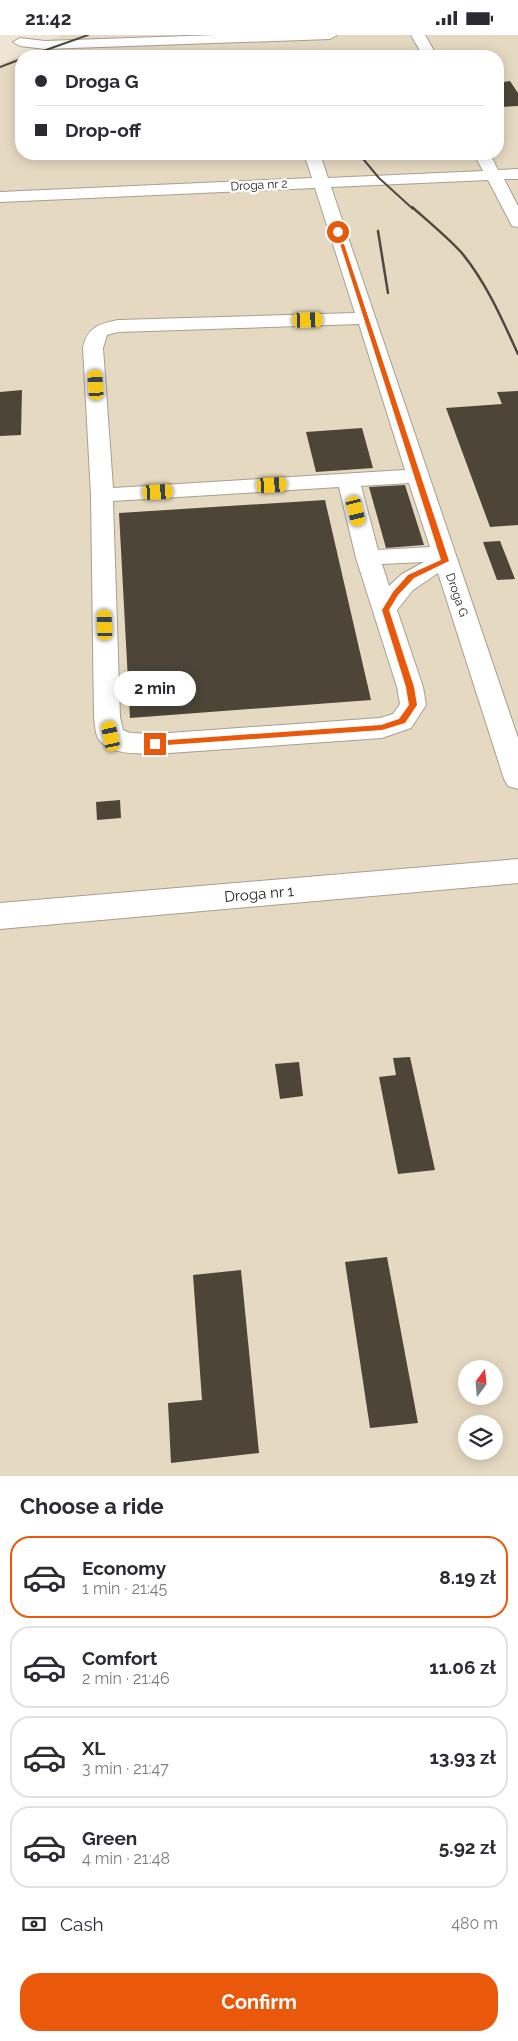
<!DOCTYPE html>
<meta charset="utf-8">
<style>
:root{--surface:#fff;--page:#f7f7f7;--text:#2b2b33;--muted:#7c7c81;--line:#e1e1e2;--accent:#ea580c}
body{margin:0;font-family:Raleway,sans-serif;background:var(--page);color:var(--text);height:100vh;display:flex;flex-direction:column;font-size:19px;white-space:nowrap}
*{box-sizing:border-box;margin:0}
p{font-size:16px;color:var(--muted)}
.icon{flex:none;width:28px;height:28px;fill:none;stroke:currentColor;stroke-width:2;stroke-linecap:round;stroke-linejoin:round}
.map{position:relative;height:1441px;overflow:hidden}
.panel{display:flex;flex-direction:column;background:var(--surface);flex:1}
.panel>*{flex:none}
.top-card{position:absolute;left:15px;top:15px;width:489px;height:110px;border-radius:20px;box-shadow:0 2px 12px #0003;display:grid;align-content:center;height:110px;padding:0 20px;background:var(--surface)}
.needle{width:32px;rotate:16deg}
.tools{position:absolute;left:458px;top:1325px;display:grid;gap:10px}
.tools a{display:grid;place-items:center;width:45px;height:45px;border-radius:50%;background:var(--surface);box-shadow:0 2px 12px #0003;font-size:25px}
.end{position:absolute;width:22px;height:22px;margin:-11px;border:6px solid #ea580c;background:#fff;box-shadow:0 0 0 2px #fff}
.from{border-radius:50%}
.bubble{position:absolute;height:35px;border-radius:18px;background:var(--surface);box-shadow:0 2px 12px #0003;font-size:16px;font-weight:700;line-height:35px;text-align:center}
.car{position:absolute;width:15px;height:30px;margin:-15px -8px;border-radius:6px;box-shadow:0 0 4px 1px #0007;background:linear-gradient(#f5c518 24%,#345 0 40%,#f5c518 0 76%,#345 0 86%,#f5c518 0)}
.top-card b{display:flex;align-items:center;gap:18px;height:48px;font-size:19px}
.top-card b+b{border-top:1px solid var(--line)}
.top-card i{width:12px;height:12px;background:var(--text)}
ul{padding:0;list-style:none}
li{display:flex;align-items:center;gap:15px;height:82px;margin:0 10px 8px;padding:0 10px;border:2px solid var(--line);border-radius:20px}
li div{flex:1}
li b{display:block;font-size:19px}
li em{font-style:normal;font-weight:700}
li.active{border-color:var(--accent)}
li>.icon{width:45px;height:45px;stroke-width:1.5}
h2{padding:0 20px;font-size:22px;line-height:60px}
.pay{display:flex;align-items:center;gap:12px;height:55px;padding:0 20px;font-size:19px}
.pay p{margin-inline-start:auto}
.button{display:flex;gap:10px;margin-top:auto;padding:10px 20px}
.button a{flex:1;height:58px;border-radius:20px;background:var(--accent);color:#fff;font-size:20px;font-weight:700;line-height:58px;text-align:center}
.status{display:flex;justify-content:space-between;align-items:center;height:35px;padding:0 25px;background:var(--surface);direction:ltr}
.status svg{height:14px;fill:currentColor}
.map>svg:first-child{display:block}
.built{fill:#e6d9c2;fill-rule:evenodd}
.building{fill:#4c4538}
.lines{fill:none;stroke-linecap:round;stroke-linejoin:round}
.minor-casing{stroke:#a79f90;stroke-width:2}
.minor{fill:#fff;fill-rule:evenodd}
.rail-far1{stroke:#4e4941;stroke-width:2}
.rail{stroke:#4e4941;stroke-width:2.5}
.route{fill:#ea580c}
.labels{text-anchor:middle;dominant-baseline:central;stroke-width:5;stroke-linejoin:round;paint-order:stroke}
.far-street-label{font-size:12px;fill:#28241e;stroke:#fff}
.street-label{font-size:15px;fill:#28241e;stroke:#fff}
</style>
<div class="status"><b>21:42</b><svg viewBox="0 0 49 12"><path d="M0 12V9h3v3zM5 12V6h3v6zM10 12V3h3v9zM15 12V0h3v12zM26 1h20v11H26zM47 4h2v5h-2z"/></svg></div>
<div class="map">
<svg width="518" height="1441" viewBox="0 0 518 1441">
<rect width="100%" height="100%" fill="#eee6d5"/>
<path class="built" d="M 61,0 L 518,0 L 518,1441 L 0,1441 L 0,29 L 51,8 L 51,4 ZM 21,21 L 498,21 L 498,119 L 21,119 ZM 466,1334 L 494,1334 L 494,1361 L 466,1361 ZM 466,1389 L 494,1389 L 494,1416 L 466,1416 Z"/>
<path class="building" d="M 510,46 L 518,58 L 518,71 L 498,72 L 498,48 Z
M 22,355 L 21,400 L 0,401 L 0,357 Z
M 518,356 L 518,490 L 490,492 L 446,373 L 502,369 L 497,357 Z
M 362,393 L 373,433 L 316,437 L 306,397 Z
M 405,450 L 424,510 L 386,513 L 369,452 Z
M 325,465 L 371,665 L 130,683 L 119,478 Z
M 500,506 L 515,544 L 497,545 L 483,507 Z
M 120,765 L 121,783 L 97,785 L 96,767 Z
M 410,1022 L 435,1135 L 398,1139 L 379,1042 L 396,1040 L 393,1023 Z
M 299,1027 L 303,1061 L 280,1064 L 275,1029 Z
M 387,1222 L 418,1388 L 370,1393 L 345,1227 Z
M 241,1235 L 259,1418 L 171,1428 L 168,1368 L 202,1365 L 193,1240 Z"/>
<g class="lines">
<defs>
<path id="minor" d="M 216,0 L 337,0 L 330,4 L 45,14 L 20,11 L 13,7 L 20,3 L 45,6 Z
M 411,0 L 425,0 L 437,21 L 423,21 Z
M 304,119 L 320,119 L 328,143 L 483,136 L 474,119 L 490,119 L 498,135 L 518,134 L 518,144 L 504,144 L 518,171 L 518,192 L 512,191 L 510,187 L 488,145 L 331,152 L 518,703 L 518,754 L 508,751 L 504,744 L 438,538 L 413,555 L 397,575 L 423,652 L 426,670 L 411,693 L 382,703 L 155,719 C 138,718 115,720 102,708 C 95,703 95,690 94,682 L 91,460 L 83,313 C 87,292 99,289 118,285 L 355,278 L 315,153 L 0,167 L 0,157 L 312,143 ZM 359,289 L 405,435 L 113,453 L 103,313 L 107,300 L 118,297 ZM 409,448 L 430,512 L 378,515 L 361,451 ZM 339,452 L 356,523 L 397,652 L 400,669 L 393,679 L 380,683 L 155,699 L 130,698 L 123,695 L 120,682 L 113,466 ZM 424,527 L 402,539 L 389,551 L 382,529 Z
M 518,824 L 518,848 L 0,894 L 0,868 Z"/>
</defs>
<use href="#minor" class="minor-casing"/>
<use href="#minor" class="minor"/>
<path class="rail-far1" d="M 29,21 L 88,0
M 0,32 L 21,24
M 359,119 L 379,143 L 413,174"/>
<path class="rail" d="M 412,172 C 429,187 446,201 461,217 C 486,247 502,284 518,319
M 378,196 L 388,258"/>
</g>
<path class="route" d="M 336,196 L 340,197 L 449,526 L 414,543 L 398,560 L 389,575 L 414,652 L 417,670 L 405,688 L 382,695 L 152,711 L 151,709 L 155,706 L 381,690 L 399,684 L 409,670 L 406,652 L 382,575 L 393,557 L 408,540 L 441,525 Z"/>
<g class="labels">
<g class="far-street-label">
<text transform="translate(259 150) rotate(-3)">Droga nr 2</text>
<text transform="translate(457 560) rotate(71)">Droga G</text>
</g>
<g class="street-label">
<text transform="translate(259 859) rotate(-5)">Droga nr 1</text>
</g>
</g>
</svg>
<div class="tools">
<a><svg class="needle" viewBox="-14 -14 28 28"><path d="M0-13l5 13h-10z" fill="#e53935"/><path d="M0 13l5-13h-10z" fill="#7c7c81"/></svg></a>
<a><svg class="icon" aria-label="layers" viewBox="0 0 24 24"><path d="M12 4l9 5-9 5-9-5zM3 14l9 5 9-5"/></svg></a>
</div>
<i class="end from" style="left:338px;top:197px"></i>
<i class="end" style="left:155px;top:709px"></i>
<div class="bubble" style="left:114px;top:636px;width:82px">2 min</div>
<i class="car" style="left:308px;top:285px;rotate:88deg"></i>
<i class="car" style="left:96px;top:350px;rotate:356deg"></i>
<i class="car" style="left:272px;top:450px;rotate:87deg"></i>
<i class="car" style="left:158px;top:457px;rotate:87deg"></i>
<i class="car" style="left:356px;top:476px;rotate:166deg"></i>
<i class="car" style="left:105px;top:590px;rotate:358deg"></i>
<i class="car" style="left:111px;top:701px;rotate:348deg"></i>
<div class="top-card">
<b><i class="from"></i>Droga G</b>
<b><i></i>Drop-off</b>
</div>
</div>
<section class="panel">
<h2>Choose a ride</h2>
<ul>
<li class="active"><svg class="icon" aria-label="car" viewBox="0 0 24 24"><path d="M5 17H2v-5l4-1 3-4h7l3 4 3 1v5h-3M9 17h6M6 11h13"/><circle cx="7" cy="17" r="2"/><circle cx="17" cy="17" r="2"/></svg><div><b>Economy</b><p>1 min · 21:45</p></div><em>8.19 zł</em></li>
<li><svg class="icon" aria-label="car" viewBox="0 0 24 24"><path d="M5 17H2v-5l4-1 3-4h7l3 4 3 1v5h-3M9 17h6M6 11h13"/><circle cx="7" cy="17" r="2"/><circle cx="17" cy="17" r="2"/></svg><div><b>Comfort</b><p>2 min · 21:46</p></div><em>11.06 zł</em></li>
<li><svg class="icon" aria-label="car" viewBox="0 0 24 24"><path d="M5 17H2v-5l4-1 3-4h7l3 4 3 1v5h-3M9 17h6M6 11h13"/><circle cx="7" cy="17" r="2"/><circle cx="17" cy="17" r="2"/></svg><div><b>XL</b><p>3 min · 21:47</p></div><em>13.93 zł</em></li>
<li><svg class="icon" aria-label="car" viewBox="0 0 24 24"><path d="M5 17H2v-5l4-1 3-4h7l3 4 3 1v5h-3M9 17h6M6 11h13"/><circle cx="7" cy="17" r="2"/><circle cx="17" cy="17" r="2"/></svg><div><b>Green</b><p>4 min · 21:48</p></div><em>5.92 zł</em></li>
</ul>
<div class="pay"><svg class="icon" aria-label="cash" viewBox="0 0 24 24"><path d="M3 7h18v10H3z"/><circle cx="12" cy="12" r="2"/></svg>Cash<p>480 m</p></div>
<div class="button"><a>Confirm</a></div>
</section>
